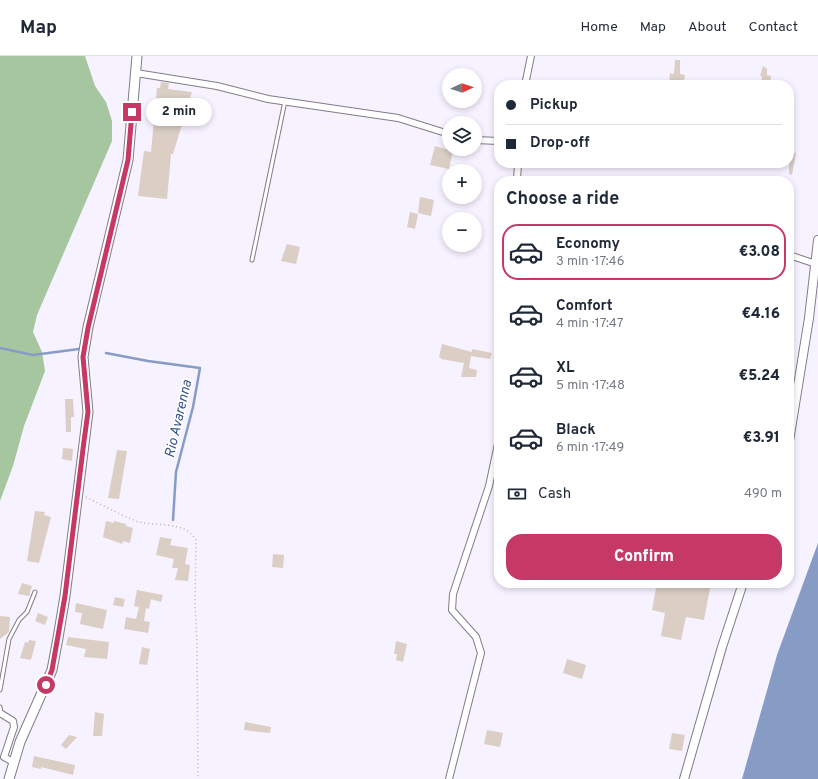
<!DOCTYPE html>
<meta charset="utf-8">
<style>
:root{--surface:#fff;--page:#f6f6f7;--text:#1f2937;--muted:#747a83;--line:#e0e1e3;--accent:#c63866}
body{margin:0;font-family:Overpass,sans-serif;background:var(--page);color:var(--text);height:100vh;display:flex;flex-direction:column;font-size:15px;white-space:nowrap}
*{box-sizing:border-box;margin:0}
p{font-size:13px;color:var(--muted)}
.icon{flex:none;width:22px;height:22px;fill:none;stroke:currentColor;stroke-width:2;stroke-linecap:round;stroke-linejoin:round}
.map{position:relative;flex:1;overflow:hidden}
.drawer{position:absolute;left:494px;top:120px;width:300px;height:412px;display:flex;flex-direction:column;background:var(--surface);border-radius:16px;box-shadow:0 2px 6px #0003}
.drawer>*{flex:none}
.guide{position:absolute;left:494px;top:24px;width:300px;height:88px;border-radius:16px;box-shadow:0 2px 6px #0003;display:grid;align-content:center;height:88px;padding:0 12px;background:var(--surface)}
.needle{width:26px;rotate:86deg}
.tools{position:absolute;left:442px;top:12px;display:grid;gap:8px}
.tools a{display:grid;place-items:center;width:40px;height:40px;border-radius:50%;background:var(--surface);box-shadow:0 2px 6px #0003;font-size:20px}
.end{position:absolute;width:18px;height:18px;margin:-9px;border:5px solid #c63866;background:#fff;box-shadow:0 0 0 2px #fff}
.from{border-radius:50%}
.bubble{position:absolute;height:28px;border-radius:14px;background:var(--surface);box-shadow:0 2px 6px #0003;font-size:13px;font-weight:800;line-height:28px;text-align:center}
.guide b{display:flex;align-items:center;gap:14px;height:38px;font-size:15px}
.guide b+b{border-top:1px solid var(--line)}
.guide i{width:10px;height:10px;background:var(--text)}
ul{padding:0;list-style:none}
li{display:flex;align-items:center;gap:12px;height:56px;margin:0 8px 6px;padding:0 4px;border:2px solid transparent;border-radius:16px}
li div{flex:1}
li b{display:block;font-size:15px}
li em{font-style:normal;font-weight:800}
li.current{border-color:var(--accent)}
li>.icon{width:36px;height:36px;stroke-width:1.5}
h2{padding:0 12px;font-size:18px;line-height:48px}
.pay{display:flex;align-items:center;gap:10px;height:44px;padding:0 12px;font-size:15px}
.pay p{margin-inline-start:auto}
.cta{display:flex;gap:8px;margin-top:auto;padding:8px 12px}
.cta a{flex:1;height:46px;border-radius:16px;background:var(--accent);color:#fff;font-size:16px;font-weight:800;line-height:46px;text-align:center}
header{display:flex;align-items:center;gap:24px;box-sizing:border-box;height:56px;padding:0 20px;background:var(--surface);border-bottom:1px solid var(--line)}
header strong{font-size:19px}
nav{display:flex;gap:22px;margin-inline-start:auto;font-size:14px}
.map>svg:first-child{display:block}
.forest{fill:#a5c69f}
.water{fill:#869cc5}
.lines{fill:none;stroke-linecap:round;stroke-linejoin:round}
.stream{stroke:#869cc5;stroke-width:2.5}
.building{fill:#dacec5}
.service-casing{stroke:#817c87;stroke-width:5}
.minor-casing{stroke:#817c87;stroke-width:8}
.tertiary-casing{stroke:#817c87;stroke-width:10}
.secondary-casing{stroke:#817c87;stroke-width:11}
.path{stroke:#b5b1bc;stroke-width:1.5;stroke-dasharray:1 3;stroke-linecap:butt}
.service{stroke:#fff;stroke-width:3}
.minor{stroke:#fff;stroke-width:6}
.tertiary{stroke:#fff;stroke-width:8}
.secondary{stroke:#fff;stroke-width:9}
.route{stroke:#c63866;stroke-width:5}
.labels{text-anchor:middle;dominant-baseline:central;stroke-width:3;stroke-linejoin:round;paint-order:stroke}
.water-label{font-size:14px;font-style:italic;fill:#365389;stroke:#fff}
</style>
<header>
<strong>Map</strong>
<nav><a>Home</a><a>Map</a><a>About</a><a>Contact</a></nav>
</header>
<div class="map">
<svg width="818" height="723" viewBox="0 0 818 723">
<rect width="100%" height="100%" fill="#f7f2ff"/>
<path class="forest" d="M 0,0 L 85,0 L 95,30 L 106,46 L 112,65 L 112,85 L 37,259 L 33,276 L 42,296 L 45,315 L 24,370 L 13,410 L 0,445 Z"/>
<path class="water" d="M 818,487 L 818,723 L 742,723 L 777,599 Z"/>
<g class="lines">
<path class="stream" d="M 0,292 L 33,299 L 79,293
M 106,297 L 148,305 L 200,312 L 193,351 L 176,416 L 173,464"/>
</g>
<path class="building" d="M 675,4 L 680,4 L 680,18 L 685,19 L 683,29 L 669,29 L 670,17 L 674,18 Z
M 763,10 L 767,13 L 767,19 L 771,20 L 770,29 L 761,29 L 762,20 L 760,20 Z
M 161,26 L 169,27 L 168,33 L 192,36 L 173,98 L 171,98 L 167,143 L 138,140 L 144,95 L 151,96 L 157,32 L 160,32 Z
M 435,90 L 453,95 L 449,113 L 430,109 Z
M 789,95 L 796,97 L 792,119 L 789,118 Z
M 420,141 L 434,144 L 431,160 L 418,157 Z
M 410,156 L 418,158 L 415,173 L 407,171 Z
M 287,188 L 300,191 L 296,208 L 281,205 Z
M 442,288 L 472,296 L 472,293 L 492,297 L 490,303 L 471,300 L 469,312 L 477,314 L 476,321 L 461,321 L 464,307 L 441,303 L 441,302 L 439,301 Z
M 65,343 L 73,343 L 74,361 L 71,361 L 71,376 L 66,376 Z
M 63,392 L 73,393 L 72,405 L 62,403 Z
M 117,394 L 127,395 L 119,443 L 108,442 Z
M 35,455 L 45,456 L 44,459 L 51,461 L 39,507 L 27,505 Z
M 106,465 L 114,467 L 114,465 L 126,468 L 126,470 L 133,472 L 130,487 L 123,485 L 122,488 L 103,481 Z
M 160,481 L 172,483 L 170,489 L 188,492 L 185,508 L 190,509 L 188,525 L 175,524 L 178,512 L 172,512 L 174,503 L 156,499 Z
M 273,498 L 284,499 L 283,512 L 272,511 Z
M 22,527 L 32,530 L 29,540 L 18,538 Z
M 657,527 L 711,527 L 704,564 L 686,561 L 681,584 L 661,580 L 665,557 L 652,554 Z
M 137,534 L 163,539 L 161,546 L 151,543 L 149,553 L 146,552 L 144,565 L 150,566 L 148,577 L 124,573 L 126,561 L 136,563 L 139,551 L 134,550 Z
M 115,541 L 125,543 L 123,551 L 113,549 Z
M 76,547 L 107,554 L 103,573 L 80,568 L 82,557 L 75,556 Z
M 38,557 L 48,561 L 45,569 L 35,565 Z
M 0,560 L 10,561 L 9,576 L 0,583 Z
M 68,581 L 109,586 L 107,603 L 84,601 L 86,593 L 66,589 Z
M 29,584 L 36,585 L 31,604 L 20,602 L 25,586 L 28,587 Z
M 396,585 L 407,588 L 403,606 L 396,604 L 397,598 L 394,598 Z
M 142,591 L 150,593 L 147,609 L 139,608 Z
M 567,603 L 586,609 L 582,623 L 563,617 Z
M 95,656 L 104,658 L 102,680 L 93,680 Z
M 245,666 L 271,671 L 270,677 L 244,674 Z
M 487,674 L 503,677 L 500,691 L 484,688 Z
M 672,677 L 685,679 L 682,695 L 669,693 Z
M 69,679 L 77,681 L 66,693 L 61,689 Z
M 34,700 L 75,709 L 73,719 L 41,711 L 41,713 L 32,711 Z"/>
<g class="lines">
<defs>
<path id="service" d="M 252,204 L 285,45
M 0,634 L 9,583 L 19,564 L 27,556 L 35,536
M 0,651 L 1,657"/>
<path id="minor" d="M 136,17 L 217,30 L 268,43 L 398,62 L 449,78
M 525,29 L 531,0
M 475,84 L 499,85
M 517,125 L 518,107
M 789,199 L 816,208
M 0,657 L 13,665 L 14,671 L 4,701 L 13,706
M 449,723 L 481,597 L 476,581 L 452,554 L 453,538 L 489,430 L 499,383"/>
<path id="tertiary" d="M 789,385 L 809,262 L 818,184
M 684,723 L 722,591 L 743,527"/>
<path id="secondary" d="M 9,723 L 20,686 L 52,614 L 58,582 L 65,540 L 88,356 L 83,301 L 88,271 L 128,104 L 137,0"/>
</defs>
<use href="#service" class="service-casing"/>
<use href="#minor" class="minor-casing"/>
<use href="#tertiary" class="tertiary-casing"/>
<use href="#secondary" class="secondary-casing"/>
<path class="path" d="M 86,441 C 102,449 119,458 136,465 C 156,472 183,463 196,484 L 195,549 L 197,586 L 198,723"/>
<use href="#service" class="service"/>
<use href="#minor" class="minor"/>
<use href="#tertiary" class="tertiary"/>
<use href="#secondary" class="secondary"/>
</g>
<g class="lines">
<path class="route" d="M 46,629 L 52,614 L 65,540 L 84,385 L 88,356 L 83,301 L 88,272 L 128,104 L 132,56"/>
</g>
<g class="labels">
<g class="water-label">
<text transform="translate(179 363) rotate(-77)">Rio Avarenna</text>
</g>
</g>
</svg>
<div class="tools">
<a><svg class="needle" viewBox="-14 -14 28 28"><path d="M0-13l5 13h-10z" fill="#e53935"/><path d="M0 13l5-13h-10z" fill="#747a83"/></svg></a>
<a><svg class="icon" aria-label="layers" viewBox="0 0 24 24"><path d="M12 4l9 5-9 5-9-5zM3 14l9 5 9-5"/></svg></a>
<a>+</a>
<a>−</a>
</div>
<i class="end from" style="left:46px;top:629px"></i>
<i class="end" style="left:132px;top:56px"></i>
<div class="bubble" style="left:146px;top:42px;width:66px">2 min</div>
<div class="guide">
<b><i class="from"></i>Pickup</b>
<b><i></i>Drop-off</b>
</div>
<section class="drawer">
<h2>Choose a ride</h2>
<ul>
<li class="current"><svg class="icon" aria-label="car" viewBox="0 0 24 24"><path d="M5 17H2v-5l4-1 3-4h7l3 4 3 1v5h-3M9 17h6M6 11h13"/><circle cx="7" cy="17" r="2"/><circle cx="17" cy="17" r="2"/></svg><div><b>Economy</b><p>3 min · 17:46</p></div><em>€3.08</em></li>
<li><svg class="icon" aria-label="car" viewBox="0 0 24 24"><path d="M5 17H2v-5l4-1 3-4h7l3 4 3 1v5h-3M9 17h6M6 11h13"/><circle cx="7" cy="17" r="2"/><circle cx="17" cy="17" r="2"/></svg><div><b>Comfort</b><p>4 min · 17:47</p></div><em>€4.16</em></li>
<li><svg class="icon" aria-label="car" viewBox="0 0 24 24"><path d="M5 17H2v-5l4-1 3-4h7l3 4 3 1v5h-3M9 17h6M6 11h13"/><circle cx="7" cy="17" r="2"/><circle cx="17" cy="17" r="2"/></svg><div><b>XL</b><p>5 min · 17:48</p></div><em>€5.24</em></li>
<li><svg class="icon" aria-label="car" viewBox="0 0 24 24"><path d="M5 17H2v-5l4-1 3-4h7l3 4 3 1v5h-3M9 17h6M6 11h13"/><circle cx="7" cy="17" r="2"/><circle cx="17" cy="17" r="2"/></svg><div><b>Black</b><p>6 min · 17:49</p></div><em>€3.91</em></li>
</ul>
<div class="pay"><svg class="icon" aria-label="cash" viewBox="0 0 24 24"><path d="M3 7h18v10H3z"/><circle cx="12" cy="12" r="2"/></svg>Cash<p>490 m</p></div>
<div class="cta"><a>Confirm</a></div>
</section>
</div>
